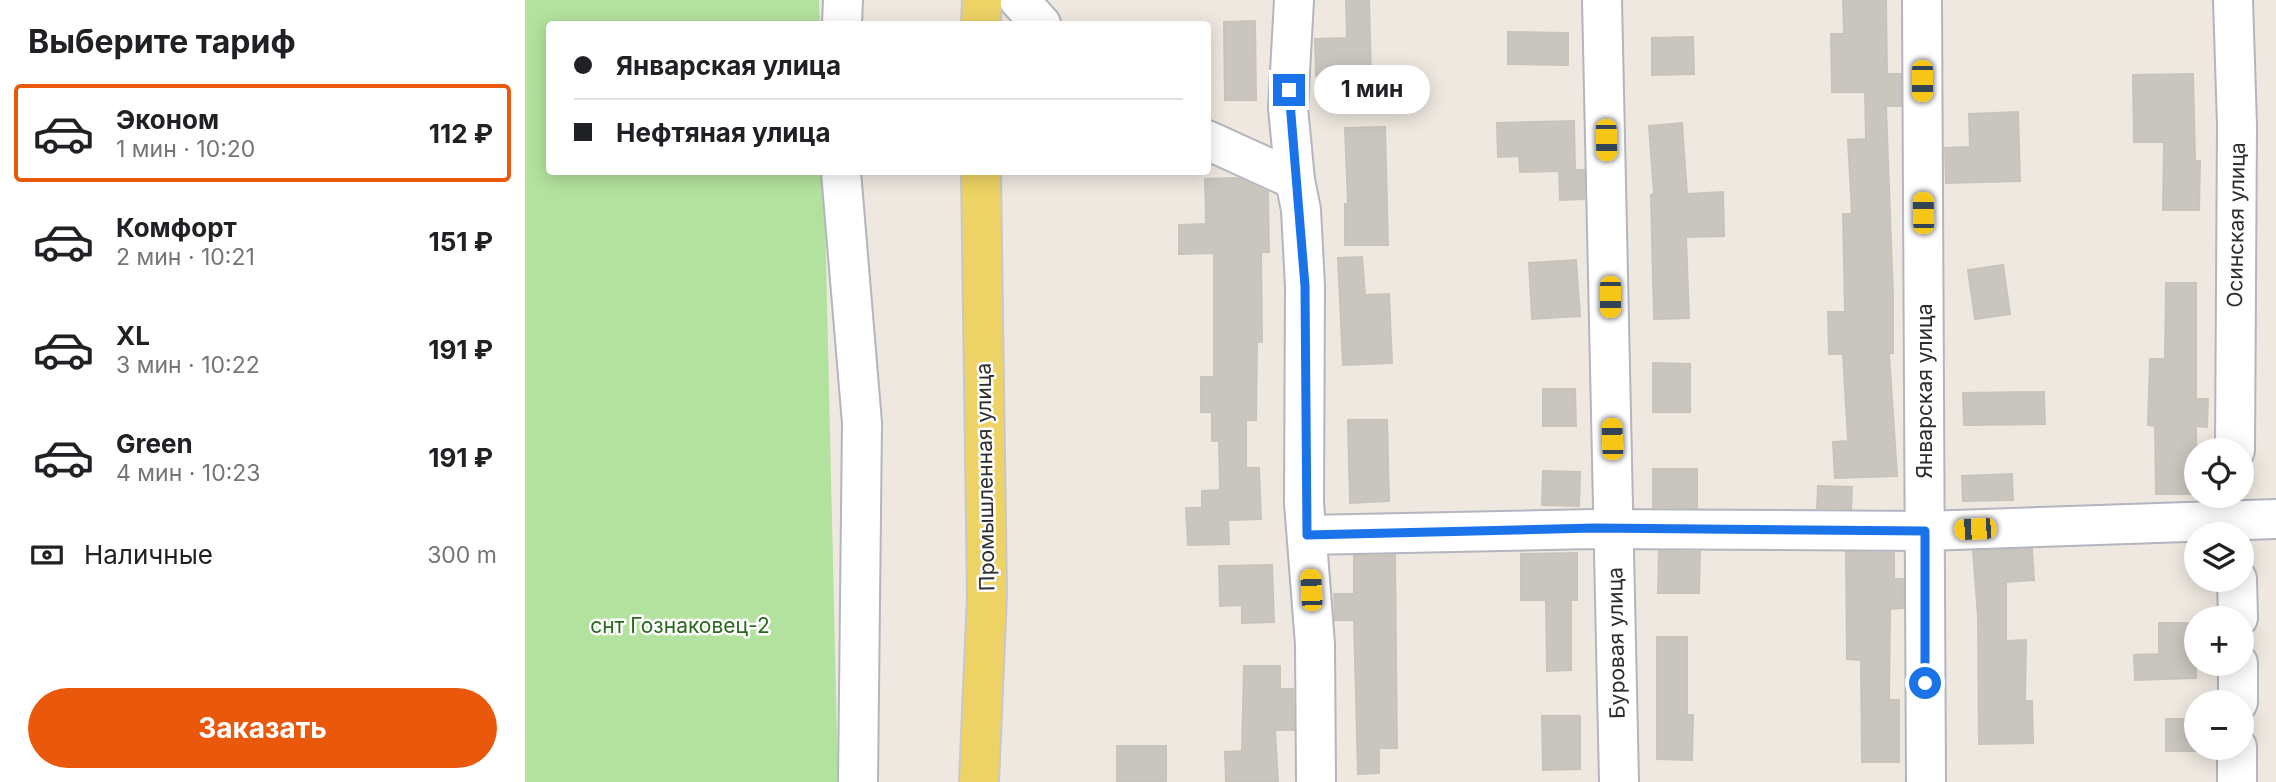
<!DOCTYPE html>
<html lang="ru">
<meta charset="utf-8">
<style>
:root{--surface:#fff;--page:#f2f2f2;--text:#202124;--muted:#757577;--line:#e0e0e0;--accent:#ea580c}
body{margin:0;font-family:Inter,sans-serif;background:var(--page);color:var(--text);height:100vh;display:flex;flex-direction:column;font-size:26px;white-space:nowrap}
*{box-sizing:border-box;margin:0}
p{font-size:23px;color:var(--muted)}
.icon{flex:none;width:38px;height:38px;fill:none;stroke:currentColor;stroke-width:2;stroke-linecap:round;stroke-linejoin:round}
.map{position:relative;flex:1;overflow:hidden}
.drawer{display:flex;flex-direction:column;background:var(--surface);width:525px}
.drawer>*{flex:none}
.banner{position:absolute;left:21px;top:21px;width:665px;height:154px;border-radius:7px;box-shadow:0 4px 18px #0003;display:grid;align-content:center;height:154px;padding:0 28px;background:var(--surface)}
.buttons{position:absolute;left:1659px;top:438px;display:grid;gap:14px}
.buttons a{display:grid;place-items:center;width:70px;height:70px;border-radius:50%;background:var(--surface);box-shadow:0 4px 18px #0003;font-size:35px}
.end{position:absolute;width:32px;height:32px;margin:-16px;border:9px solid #1a73e8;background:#fff;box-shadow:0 0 0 4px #fff}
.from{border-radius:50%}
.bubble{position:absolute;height:49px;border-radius:24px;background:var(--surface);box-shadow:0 4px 18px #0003;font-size:23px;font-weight:700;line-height:49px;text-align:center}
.car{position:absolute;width:21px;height:42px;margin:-21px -10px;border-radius:9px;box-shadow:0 0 5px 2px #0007;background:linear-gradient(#f5c518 24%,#345 0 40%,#f5c518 0 76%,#345 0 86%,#f5c518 0)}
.banner b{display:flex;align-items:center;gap:24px;height:66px;font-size:26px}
.banner b+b{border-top:2px solid var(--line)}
.banner i{width:18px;height:18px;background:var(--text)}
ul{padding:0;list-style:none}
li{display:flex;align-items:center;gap:21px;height:98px;margin:0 14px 10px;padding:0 14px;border:4px solid transparent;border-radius:7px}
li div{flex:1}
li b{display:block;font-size:26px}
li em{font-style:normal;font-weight:700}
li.current{border-color:var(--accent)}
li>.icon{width:63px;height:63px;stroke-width:1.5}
h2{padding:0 28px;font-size:32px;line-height:84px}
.pay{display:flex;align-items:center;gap:18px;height:77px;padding:0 28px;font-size:26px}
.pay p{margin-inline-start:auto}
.primary-button{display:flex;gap:14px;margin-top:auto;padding:14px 28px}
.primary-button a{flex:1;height:80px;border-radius:42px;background:var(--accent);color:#fff;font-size:28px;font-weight:700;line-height:80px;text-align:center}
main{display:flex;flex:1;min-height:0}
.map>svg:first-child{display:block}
.green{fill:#b3e29e}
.building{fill:#c9c5bf;stroke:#c9c4b9;stroke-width:2}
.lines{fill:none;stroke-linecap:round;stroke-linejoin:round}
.minor-casing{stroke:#b3b5bf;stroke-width:42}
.major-casing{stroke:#c8c8c8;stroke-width:42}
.minor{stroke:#fff;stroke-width:38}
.major{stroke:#edd365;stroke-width:38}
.route{stroke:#1a73e8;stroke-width:9}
.labels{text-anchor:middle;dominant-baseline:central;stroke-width:5;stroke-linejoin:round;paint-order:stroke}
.street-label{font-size:21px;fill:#2d2d2d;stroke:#fff}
.park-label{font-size:21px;fill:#2a691d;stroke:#fff}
</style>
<main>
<section class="drawer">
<h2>Выберите тариф</h2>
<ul>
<li class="current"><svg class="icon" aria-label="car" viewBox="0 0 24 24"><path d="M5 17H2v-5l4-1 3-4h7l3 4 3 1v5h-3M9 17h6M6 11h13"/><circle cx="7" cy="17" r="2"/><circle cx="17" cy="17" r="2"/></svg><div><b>Эконом</b><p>1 мин · 10:20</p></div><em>112 ₽</em></li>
<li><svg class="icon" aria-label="car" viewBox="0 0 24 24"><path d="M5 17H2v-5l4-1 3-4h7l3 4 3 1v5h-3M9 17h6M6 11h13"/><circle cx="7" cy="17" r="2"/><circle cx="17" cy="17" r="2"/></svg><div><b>Комфорт</b><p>2 мин · 10:21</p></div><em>151 ₽</em></li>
<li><svg class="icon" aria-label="car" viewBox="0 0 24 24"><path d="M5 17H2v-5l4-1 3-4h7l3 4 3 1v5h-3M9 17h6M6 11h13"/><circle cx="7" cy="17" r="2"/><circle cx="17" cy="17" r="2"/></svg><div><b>XL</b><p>3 мин · 10:22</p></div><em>191 ₽</em></li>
<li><svg class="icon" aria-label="car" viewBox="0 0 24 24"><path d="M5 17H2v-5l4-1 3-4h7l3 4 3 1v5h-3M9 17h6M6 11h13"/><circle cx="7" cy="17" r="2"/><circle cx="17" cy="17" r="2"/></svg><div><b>Green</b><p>4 мин · 10:23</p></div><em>191 ₽</em></li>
</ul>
<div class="pay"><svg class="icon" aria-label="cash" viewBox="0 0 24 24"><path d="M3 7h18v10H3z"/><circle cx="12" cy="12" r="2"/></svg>Наличные<p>300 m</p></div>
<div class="primary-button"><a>Заказать</a></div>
</section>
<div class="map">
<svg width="1751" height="782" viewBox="0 0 1751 782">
<rect width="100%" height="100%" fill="#eee8e0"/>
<path class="green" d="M 0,0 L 294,0 L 295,24 L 24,24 L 24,172 L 299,172 L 313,782 L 0,782 Z"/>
<path class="building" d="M 821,0 L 844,0 L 846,74 L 791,76 L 790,39 L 822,38 Z
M 1318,0 L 1361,0 L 1362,74 L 1376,74 L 1376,106 L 1361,106 L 1368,297 L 1368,353 L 1364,353 L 1372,476 L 1310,478 L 1308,442 L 1323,441 L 1318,354 L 1304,354 L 1303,312 L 1320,312 L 1318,214 L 1327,214 L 1323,140 L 1341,139 L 1340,92 L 1307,92 L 1306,34 L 1319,34 Z
M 730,21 L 731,100 L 700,100 L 699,22 Z
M 983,32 L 1043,33 L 1043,65 L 983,64 Z
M 1168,37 L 1169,74 L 1127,75 L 1127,38 Z
M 1668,74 L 1670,161 L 1675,161 L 1674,210 L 1638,210 L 1639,142 L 1609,142 L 1608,75 Z
M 1493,112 L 1495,181 L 1421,183 L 1420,148 L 1445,147 L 1444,114 Z
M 1049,121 L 1050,170 L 1059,170 L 1059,199 L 1035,200 L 1034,171 L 995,172 L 994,156 L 973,157 L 972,123 Z
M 1157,123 L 1162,194 L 1198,192 L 1199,236 L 1161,237 L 1164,318 L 1129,319 L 1126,195 L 1129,194 L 1124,126 Z
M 860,127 L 863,245 L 820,245 L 820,204 L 823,204 L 820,128 Z
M 712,178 L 743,192 L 744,252 L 736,252 L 737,342 L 732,342 L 731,420 L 721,420 L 721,468 L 734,468 L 736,519 L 703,520 L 704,544 L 663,545 L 661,508 L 677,508 L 677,491 L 695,490 L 694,441 L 687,441 L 687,412 L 676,412 L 676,377 L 689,377 L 689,253 L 654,254 L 654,225 L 681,224 L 680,179 Z
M 837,257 L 840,295 L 864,294 L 867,363 L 818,365 L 813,258 Z
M 1051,260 L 1055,316 L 1007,319 L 1004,263 Z
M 1478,265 L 1485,314 L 1450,319 L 1443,270 Z
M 1641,283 L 1671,283 L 1671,399 L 1683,399 L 1682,427 L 1671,426 L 1671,494 L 1631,494 L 1630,426 L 1623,425 L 1625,359 L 1640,359 Z
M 1128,363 L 1165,364 L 1165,412 L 1128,412 Z
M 1018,389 L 1050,389 L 1051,426 L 1018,426 Z
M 1519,392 L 1520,424 L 1439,425 L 1438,393 Z
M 823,420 L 862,420 L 864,501 L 825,503 Z
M 1128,469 L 1172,469 L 1172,508 L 1128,507 Z
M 1018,471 L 1055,472 L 1054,506 L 1017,505 Z
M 1487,474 L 1488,500 L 1438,501 L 1437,476 Z
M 1293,486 L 1327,487 L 1326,509 L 1292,508 Z
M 1507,549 L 1509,580 L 1481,582 L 1481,641 L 1501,640 L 1500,701 L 1507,701 L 1508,743 L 1454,744 L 1453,617 L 1448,551 Z
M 1134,551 L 1175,552 L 1174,593 L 1133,593 Z
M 1321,552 L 1369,553 L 1369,579 L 1378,579 L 1378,608 L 1365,609 L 1364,700 L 1374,700 L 1374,762 L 1337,762 L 1336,660 L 1322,659 Z
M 1052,553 L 1052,600 L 1046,600 L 1046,670 L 1022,671 L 1021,600 L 996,600 L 996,554 Z
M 870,555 L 872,748 L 854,748 L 854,773 L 833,774 L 829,620 L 810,620 L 809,594 L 829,594 L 829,556 Z
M 747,565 L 749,622 L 717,623 L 717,605 L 695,606 L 694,566 Z
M 1634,623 L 1671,623 L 1671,678 L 1610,680 L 1609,655 L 1634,654 Z
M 1132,637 L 1162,637 L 1162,715 L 1168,715 L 1167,760 L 1132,759 Z
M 719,666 L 755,666 L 755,689 L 768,689 L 769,730 L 750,730 L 753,782 L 701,782 L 700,752 L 717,751 Z
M 1017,716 L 1055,716 L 1055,769 L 1018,770 Z
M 1641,719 L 1671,719 L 1671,751 L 1641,751 Z
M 592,746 L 641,746 L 641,782 L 592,782 Z"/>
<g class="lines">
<defs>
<path id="minor" d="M 494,0 L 516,24
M 769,0 L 763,108 L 770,180 L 776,210 L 780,286 L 779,503 L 790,644 L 791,782
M 1077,0 L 1094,782
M 1397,0 L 1401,782
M 1708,0 L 1712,125 L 1710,450
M 317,24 L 318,0
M 682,140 L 770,180
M 316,172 L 337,423 L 333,782
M 782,535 L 1069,529 L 1400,531 L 1751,519
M 1712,579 L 1713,618
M 1713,702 L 1713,663
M 1712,782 L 1712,747"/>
<path id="major" d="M 456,24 L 457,0
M 454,782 L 462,595 L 456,172"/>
</defs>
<use href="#minor" class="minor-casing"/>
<use href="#major" class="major-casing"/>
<use href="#minor" class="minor"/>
<use href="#major" class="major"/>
</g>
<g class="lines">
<path class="route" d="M 764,90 L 780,286 L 782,535 L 1069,528 L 1400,531 L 1400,683"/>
</g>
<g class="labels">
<g class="street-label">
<text transform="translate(1711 225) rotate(-89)">Осинская улица</text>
<text transform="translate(1399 391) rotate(-90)">Январская улица</text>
<text transform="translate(460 477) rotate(-91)">Промышленная улица</text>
<text transform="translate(1091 643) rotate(-91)">Буровая улица</text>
</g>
<g class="park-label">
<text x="155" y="625">снт Гознаковец-2</text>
</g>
</g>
</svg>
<div class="buttons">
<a><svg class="icon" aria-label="locate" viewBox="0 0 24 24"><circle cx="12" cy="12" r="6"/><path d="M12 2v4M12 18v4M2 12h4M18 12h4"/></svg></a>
<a><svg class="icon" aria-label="layers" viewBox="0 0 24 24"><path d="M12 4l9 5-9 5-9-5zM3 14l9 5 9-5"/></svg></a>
<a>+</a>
<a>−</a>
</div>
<i class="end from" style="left:1400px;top:683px"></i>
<i class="end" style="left:764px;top:90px"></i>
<div class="bubble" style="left:789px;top:65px;width:116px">1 мин</div>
<i class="car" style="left:1397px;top:81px;rotate:180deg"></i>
<i class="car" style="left:1081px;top:140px;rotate:179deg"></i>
<i class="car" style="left:1398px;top:213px;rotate:359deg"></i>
<i class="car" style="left:1085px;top:297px;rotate:180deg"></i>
<i class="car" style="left:1087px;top:439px;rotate:358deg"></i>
<i class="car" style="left:1450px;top:529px;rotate:268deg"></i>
<i class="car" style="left:786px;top:590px;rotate:357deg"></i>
<div class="banner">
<b><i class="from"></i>Январская улица</b>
<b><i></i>Нефтяная улица</b>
</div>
</div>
</main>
